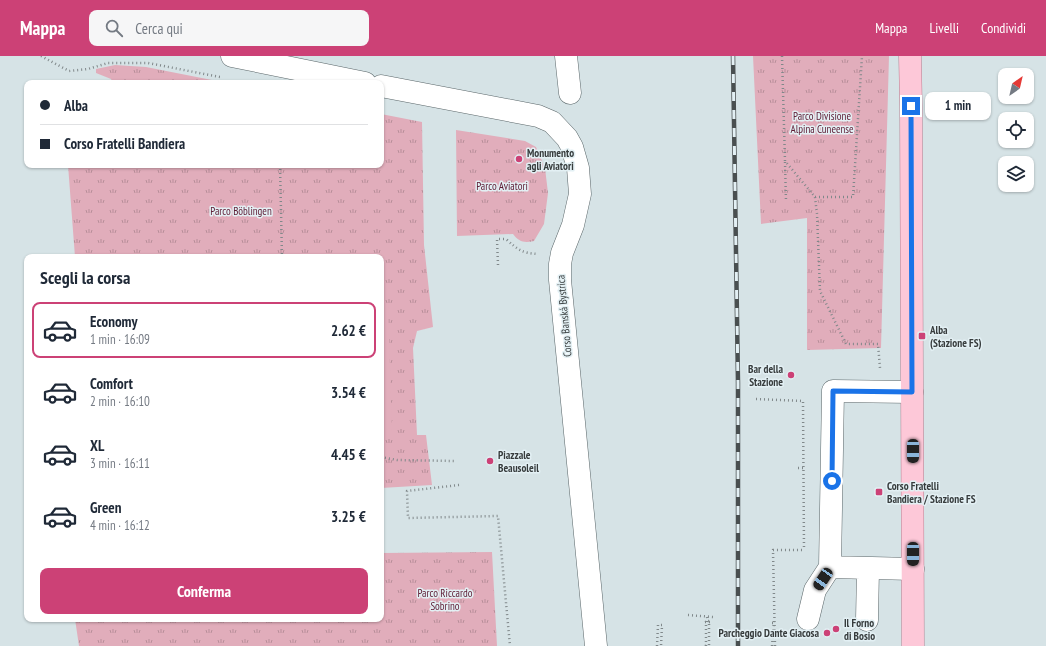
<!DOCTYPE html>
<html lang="it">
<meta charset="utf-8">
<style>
:root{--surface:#fff;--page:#f6f6f7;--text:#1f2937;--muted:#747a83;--line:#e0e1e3;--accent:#cc4176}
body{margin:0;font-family:"PT Sans Narrow",sans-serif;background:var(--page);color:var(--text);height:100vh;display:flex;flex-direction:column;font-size:15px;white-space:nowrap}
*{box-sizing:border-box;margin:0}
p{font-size:13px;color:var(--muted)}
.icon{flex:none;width:22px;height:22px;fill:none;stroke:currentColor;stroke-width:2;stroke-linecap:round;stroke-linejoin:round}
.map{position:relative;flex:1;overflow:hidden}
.sheet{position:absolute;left:24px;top:198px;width:360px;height:368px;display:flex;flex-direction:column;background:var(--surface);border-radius:8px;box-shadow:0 1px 3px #0004}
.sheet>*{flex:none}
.guide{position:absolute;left:24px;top:24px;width:360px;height:88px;border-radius:8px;box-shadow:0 1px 3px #0004;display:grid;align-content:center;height:88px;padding:0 16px;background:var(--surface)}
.needle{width:26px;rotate:34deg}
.tools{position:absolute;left:998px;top:12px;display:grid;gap:8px}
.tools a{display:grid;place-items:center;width:36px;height:36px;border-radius:8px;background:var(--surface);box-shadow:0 1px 3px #0004;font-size:20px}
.end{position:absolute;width:18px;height:18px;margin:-9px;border:5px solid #1a73e8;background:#fff;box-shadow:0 0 0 2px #fff}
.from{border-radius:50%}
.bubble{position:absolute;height:28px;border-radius:8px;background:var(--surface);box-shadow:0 1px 3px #0004;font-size:13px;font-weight:800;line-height:28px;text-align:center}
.car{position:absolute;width:12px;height:24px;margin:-12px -6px;border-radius:5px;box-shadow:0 0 3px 1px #0007;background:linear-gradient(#222 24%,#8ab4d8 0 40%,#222 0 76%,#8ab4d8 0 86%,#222 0)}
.guide b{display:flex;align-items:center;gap:14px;height:38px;font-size:15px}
.guide b+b{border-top:1px solid var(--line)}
.guide i{width:10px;height:10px;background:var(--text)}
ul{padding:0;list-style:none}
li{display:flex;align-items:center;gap:12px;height:56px;margin:0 8px 6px;padding:0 8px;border:2px solid transparent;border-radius:8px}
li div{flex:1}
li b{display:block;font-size:15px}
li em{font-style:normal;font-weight:800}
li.current{border-color:var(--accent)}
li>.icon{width:36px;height:36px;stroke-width:1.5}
h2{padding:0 16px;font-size:18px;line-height:48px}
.cta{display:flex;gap:8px;margin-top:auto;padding:8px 16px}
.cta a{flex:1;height:46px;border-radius:8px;background:var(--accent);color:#fff;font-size:16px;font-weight:800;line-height:46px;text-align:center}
header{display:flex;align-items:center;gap:24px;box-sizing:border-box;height:56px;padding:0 20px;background:var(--accent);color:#fff}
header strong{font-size:19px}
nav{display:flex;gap:22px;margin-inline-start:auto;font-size:14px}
.search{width:280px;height:36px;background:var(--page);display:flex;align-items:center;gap:10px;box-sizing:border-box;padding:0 14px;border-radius:8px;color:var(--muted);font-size:15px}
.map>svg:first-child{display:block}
.park{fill:url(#park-tufts)}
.pitch{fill:#e1adbb}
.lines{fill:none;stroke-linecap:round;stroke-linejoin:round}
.minor-casing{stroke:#5a6669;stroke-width:23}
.major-casing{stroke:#b68091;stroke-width:23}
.path{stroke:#80888a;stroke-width:2.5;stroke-dasharray:1 3;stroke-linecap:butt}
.minor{stroke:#fff;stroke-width:22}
.major{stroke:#fdc8d8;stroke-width:22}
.rail-casing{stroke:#494f50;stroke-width:4.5}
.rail{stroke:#e3f0f4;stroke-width:3;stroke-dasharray:9;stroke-linecap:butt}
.path-bridge{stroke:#80888a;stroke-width:2.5;stroke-dasharray:1 3;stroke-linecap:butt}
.route{stroke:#1a73e8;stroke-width:5}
.poi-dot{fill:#cc4176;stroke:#e3f0f4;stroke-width:1.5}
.labels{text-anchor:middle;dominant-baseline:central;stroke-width:3;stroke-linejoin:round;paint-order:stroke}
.park-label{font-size:11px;fill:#5d1a33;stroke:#e3f0f4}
.poi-label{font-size:11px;font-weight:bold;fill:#373c3d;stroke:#e3f0f4;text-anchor:start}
.street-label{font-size:11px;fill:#373c3d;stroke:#e3f0f4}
</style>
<header>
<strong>Mappa</strong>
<div class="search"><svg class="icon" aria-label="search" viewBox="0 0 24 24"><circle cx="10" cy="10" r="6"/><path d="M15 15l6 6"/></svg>Cerca qui</div>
<nav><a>Mappa</a><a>Livelli</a><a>Condividi</a></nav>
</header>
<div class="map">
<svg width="1046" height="590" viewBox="0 0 1046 590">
<defs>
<pattern id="park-tufts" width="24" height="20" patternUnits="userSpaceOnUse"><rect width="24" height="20" fill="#e1adbb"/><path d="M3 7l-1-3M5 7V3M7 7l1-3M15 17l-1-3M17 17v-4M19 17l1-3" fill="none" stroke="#b78e99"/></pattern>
</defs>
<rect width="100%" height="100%" fill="#d6e3e6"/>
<path class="park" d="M 753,0 L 889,0 L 881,292 L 807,294 L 807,162 L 761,168 Z
M 115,9 L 146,11 L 227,27 L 113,27 L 111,23 L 96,17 L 96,13 Z
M 381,58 L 422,66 L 424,189 L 433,271 L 417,275 L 413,292 L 417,379 L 426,379 L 432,429 L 381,432 L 381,201 L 75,201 L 68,109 L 381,109 Z
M 456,74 L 525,85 L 536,91 L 545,112 L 548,137 L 544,168 L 534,185 C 524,187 519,186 513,178 L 457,180 Z
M 492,496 L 497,590 L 79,590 L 75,563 L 381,563 L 381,497 Z"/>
<path class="pitch" d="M 381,249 L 388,249 L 392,375 L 381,375 Z"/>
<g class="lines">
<defs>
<path id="minor" d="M 232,0 L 365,27
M 566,0 L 570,37
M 381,30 L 538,60 L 552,66 L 567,82 L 572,91 L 578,112 L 580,138 L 573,169 L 562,197 L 560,208 L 560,224 L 596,590
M 912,336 L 833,335 L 830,511 L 913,513
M 808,563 L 815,534 L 830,511
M 867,564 L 868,513"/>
<path id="major" d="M 910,0 L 911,50 L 913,590"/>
</defs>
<use href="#minor" class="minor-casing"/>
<use href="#major" class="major-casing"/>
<path class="path" d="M 41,0 L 69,15 L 88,13 L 108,7 L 148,7 L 220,21
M 782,0 L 785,105 L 815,141 L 817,158 L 820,235 L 846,288 L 878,288 L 880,312
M 785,106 L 786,145
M 280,109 L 282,201
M 815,141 L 853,141 L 862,0
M 498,209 L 497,183 L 506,183 C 518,194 522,197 538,198
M 756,343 L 803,345 L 804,494
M 381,401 L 397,404 L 456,405
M 798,412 L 806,412
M 459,429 L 407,435 L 408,462 L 498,460 L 510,590
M 688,559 L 713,561
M 707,561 L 708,565 L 709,565 L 709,589
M 657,590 L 658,569 L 662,569 L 661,590
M 706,590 L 706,565 L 708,565
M 772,590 L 774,565
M 775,590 L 773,494 L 804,494"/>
<use href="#minor" class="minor"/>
<use href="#major" class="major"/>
<defs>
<path id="rail" d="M 733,0 L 738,327 L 738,590"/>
</defs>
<use href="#rail" class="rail-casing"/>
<use href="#rail" class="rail"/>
<path class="path-bridge" d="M 705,566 L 710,566
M 772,567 L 776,567
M 705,590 L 709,589"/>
</g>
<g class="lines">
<path class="route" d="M 832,425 L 833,335 L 912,336 L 911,50"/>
</g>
<g class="poi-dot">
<circle cx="519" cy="103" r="4"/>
<rect x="918" y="276" width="8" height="8" rx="2"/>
<circle cx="791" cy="319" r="4"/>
<circle cx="490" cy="405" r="4"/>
<rect x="875" y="432" width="8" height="8" rx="2"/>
<circle cx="836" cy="573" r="4"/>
<circle cx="827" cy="577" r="4"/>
</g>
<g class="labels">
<g class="park-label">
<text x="822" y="60">Parco Divisione<tspan x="822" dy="13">Alpina Cuneense</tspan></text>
<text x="502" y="130">Parco Aviatori</text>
<text x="241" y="155">Parco Böblingen</text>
<text x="445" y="537">Parco Riccardo<tspan x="445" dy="13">Sobrino</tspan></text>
</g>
<g class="poi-label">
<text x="527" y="97">Monumento<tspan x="527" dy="13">agli Aviatori</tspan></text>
<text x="930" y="274">Alba<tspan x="930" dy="13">(Stazione FS)</tspan></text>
<text x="783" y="313" text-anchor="end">Bar della<tspan x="783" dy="13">Stazione</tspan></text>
<text x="498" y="399">Piazzale<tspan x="498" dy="13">Beausoleil</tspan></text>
<text x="887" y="430">Corso Fratelli<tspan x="887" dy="13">Bandiera / Stazione FS</tspan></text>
<text x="844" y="567">Il Forno<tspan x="844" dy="13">di Bosio</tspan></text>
<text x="819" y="577" text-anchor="end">Parcheggio Dante Giacosa</text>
</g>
<g class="street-label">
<text transform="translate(564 260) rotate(-95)">Corso Banská Bystrica</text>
</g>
</g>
</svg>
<div class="tools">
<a><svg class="needle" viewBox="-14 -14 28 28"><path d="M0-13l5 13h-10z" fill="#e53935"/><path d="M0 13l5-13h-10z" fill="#747a83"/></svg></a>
<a><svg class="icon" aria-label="locate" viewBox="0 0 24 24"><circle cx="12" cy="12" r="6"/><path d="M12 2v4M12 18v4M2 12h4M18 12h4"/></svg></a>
<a><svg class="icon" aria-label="layers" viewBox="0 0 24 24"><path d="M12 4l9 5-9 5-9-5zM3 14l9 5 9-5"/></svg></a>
</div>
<i class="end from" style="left:832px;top:425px"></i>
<i class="end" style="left:911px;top:50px"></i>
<div class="bubble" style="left:925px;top:36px;width:66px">1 min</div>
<i class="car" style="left:913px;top:395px;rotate:180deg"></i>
<i class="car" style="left:913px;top:498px;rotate:180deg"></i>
<i class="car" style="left:823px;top:523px;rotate:214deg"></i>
<div class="guide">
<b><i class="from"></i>Alba</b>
<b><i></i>Corso Fratelli Bandiera</b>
</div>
<section class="sheet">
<h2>Scegli la corsa</h2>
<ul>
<li class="current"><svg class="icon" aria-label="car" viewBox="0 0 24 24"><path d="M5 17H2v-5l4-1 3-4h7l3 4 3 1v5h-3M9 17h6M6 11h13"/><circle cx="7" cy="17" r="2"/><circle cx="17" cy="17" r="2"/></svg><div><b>Economy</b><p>1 min · 16:09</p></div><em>2.62 €</em></li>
<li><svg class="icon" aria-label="car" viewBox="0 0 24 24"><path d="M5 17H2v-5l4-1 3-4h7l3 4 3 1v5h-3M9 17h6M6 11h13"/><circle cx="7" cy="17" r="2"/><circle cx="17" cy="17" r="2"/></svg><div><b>Comfort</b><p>2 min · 16:10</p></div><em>3.54 €</em></li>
<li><svg class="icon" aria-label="car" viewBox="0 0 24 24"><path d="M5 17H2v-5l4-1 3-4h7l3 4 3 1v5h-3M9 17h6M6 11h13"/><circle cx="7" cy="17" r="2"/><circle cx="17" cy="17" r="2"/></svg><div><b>XL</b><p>3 min · 16:11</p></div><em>4.45 €</em></li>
<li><svg class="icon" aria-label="car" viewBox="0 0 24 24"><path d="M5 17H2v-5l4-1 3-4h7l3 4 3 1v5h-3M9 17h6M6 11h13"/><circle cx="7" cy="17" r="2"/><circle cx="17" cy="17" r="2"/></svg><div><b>Green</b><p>4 min · 16:12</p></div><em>3.25 €</em></li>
</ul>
<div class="cta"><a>Conferma</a></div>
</section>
</div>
